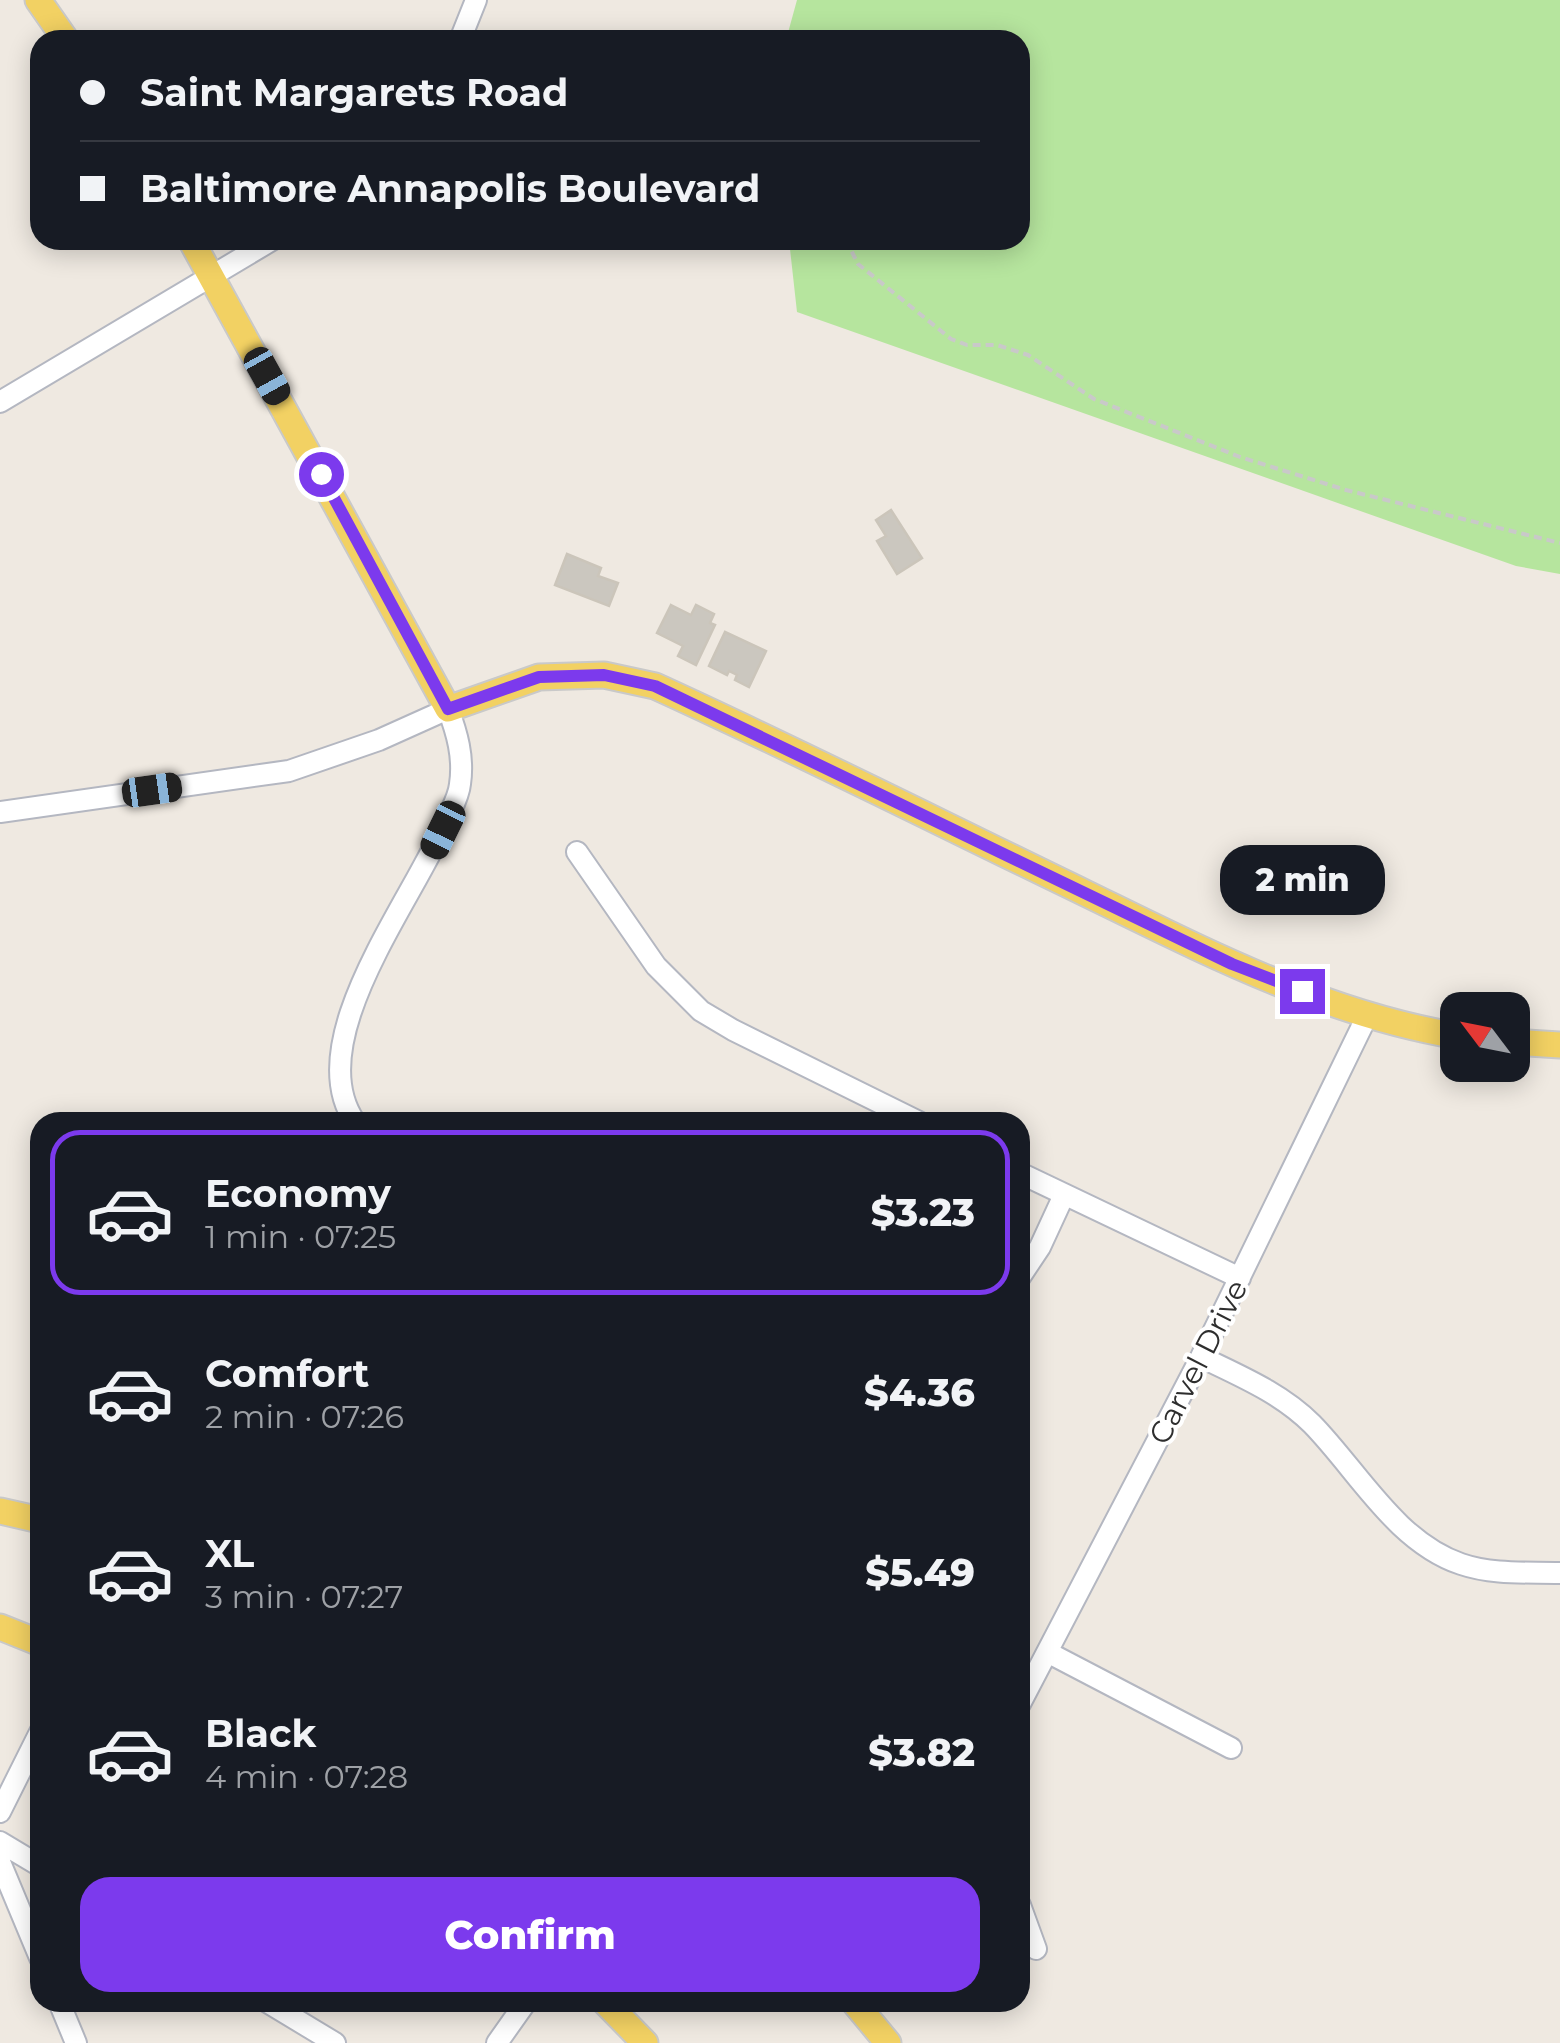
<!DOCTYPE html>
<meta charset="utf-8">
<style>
:root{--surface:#171b24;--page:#20242c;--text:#f1f3f6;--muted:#9ea1a6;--line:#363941;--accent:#7c3aed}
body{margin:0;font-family:Montserrat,sans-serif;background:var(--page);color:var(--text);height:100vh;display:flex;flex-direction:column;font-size:38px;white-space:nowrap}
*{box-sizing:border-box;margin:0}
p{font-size:32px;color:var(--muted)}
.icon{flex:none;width:55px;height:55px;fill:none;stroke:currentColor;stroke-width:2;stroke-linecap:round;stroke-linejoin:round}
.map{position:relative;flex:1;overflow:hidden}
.details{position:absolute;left:30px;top:1112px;width:1000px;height:900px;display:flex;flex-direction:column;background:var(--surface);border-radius:30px;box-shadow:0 5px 25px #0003}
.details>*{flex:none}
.guide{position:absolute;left:30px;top:30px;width:1000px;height:220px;border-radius:30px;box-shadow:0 5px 25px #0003;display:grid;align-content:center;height:220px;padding:0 50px;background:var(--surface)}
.needle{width:65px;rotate:302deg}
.buttons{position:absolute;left:1440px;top:992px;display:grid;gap:20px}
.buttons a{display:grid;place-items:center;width:90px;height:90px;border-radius:20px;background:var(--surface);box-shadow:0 5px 25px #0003;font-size:50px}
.end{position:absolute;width:45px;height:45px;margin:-22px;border:12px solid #7c3aed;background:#fff;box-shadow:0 0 0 5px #fff}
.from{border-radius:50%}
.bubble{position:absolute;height:70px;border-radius:30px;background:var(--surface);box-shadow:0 5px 25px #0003;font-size:32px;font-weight:800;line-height:70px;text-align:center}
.car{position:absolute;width:30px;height:60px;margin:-30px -15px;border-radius:12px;box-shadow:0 0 8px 2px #0007;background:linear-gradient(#222 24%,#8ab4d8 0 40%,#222 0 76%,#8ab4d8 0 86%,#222 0)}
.guide b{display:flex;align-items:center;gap:35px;height:95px;font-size:38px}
.guide b+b{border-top:2px solid var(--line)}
.guide i{width:25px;height:25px;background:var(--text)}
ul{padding:18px 0 0;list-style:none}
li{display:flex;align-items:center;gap:30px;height:165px;margin:0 20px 15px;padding:0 30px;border:5px solid transparent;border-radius:30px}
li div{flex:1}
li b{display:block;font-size:38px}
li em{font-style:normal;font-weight:800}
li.on{border-color:var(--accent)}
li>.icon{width:90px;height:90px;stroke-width:1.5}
.cta{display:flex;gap:20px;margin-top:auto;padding:20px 50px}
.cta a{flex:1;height:115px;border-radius:30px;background:var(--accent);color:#fff;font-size:40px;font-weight:800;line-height:115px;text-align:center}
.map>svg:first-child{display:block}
.grass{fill:#b6e59e}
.building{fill:#cbc7bf;stroke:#cbc5ba;stroke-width:2.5}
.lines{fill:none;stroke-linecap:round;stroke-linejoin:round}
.minor-casing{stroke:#b4b7c1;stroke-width:24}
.major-casing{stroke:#c9c9c9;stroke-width:29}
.path{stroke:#c9c9c9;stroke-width:4;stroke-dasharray:8 5;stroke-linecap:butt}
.minor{stroke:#fff;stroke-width:20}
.major{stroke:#f2d163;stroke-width:25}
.route{stroke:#7c3aed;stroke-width:12}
.labels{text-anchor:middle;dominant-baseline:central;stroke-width:8;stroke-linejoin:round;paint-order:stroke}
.street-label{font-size:30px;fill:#2e2e2e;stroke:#fff}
</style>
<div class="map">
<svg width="1560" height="2043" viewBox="0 0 1560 2043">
<rect width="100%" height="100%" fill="#efe9e1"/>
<path class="grass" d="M 797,0 L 1560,0 L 1560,574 L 1516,566 L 797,312 L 789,240 L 1020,240 L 1020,40 L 786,40 Z"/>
<path class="building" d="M 891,510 L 922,558 L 897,574 L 877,541 L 886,536 L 876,520 Z
M 567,554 L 601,568 L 598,576 L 618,583 L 609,606 L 555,585 Z
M 671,605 L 691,615 L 696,605 L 714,614 L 710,623 L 715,625 L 696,665 L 678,656 L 683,646 L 657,633 Z
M 725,632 L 766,651 L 749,687 L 735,680 L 737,675 L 729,671 L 727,675 L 709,666 Z"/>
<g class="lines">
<defs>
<path id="minor" d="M 460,40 L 476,0
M 0,402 L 272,240
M 0,812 L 289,771 L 379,740 L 448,709 C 457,733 464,757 460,784 C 459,796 452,808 447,819 C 415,898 299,1041 355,1122
M 577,852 L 656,966 L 701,1011 L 733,1030 L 919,1122
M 1020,1173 L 1240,1278
M 1020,1277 L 1040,1247 L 1064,1195
M 1201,1357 C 1240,1376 1281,1393 1312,1424 C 1358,1471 1396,1542 1461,1564 C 1493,1575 1527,1572 1560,1573
M 1049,1653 L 1231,1748
M 1020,1704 L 1201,1357 L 1367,1016
M 0,1812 L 40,1732
M 0,1842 L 40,1866
M 0,1862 L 40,1958
M 1020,1905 L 1036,1949
M 59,2002 L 76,2043
M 267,2002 L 335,2043
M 497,2043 L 526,2002"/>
<path id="major" d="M 38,0 L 66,40
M 191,240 L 448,709 L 539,677 L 604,675 L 655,686 C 800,752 942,824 1085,893 C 1204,951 1325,1014 1458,1036
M 1512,1042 L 1560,1045
M 0,1511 L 40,1520
M 0,1627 L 40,1643
M 605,2002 L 645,2043
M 854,2002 L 888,2043"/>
</defs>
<use href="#minor" class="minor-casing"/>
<use href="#major" class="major-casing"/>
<path class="path" d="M 846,240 L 858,264 L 951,339 L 967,345 L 997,345 L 1028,355 L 1094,399 L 1240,457 L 1346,490 L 1560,543"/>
<use href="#minor" class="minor"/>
<use href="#major" class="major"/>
</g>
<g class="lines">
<path class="route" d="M 321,474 L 448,709 L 539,677 L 604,675 L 655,686 L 1232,964 L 1302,991"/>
</g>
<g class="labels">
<g class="street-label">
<text transform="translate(1198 1362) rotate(-63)">Carvel Drive</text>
</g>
</g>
</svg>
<div class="buttons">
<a><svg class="needle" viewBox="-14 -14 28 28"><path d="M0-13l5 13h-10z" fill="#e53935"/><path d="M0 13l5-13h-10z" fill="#9ea1a6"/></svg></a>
</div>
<i class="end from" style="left:321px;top:474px"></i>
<i class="end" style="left:1302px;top:991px"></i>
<div class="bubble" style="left:1220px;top:845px;width:165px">2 min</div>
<i class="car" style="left:267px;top:376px;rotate:151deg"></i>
<i class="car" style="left:152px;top:790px;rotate:82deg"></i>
<i class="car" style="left:443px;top:830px;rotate:206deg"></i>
<div class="guide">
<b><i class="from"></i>Saint Margarets Road</b>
<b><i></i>Baltimore Annapolis Boulevard</b>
</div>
<section class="details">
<ul>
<li class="on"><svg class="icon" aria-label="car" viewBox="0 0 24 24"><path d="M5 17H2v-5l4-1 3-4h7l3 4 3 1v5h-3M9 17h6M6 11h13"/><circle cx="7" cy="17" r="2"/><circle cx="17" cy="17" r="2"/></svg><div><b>Economy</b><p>1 min · 07:25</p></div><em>$3.23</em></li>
<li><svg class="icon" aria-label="car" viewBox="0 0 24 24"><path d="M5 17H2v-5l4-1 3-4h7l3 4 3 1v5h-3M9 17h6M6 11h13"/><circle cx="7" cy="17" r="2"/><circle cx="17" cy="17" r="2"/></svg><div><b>Comfort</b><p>2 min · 07:26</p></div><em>$4.36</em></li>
<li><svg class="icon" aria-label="car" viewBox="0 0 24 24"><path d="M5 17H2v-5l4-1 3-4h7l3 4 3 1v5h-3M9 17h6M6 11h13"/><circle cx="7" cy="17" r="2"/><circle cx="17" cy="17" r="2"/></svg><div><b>XL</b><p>3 min · 07:27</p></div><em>$5.49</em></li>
<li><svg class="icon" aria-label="car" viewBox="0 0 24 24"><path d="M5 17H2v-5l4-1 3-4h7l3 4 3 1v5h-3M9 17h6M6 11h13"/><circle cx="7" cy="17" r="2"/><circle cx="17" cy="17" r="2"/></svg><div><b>Black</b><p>4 min · 07:28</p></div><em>$3.82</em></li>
</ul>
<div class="cta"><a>Confirm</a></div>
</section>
</div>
